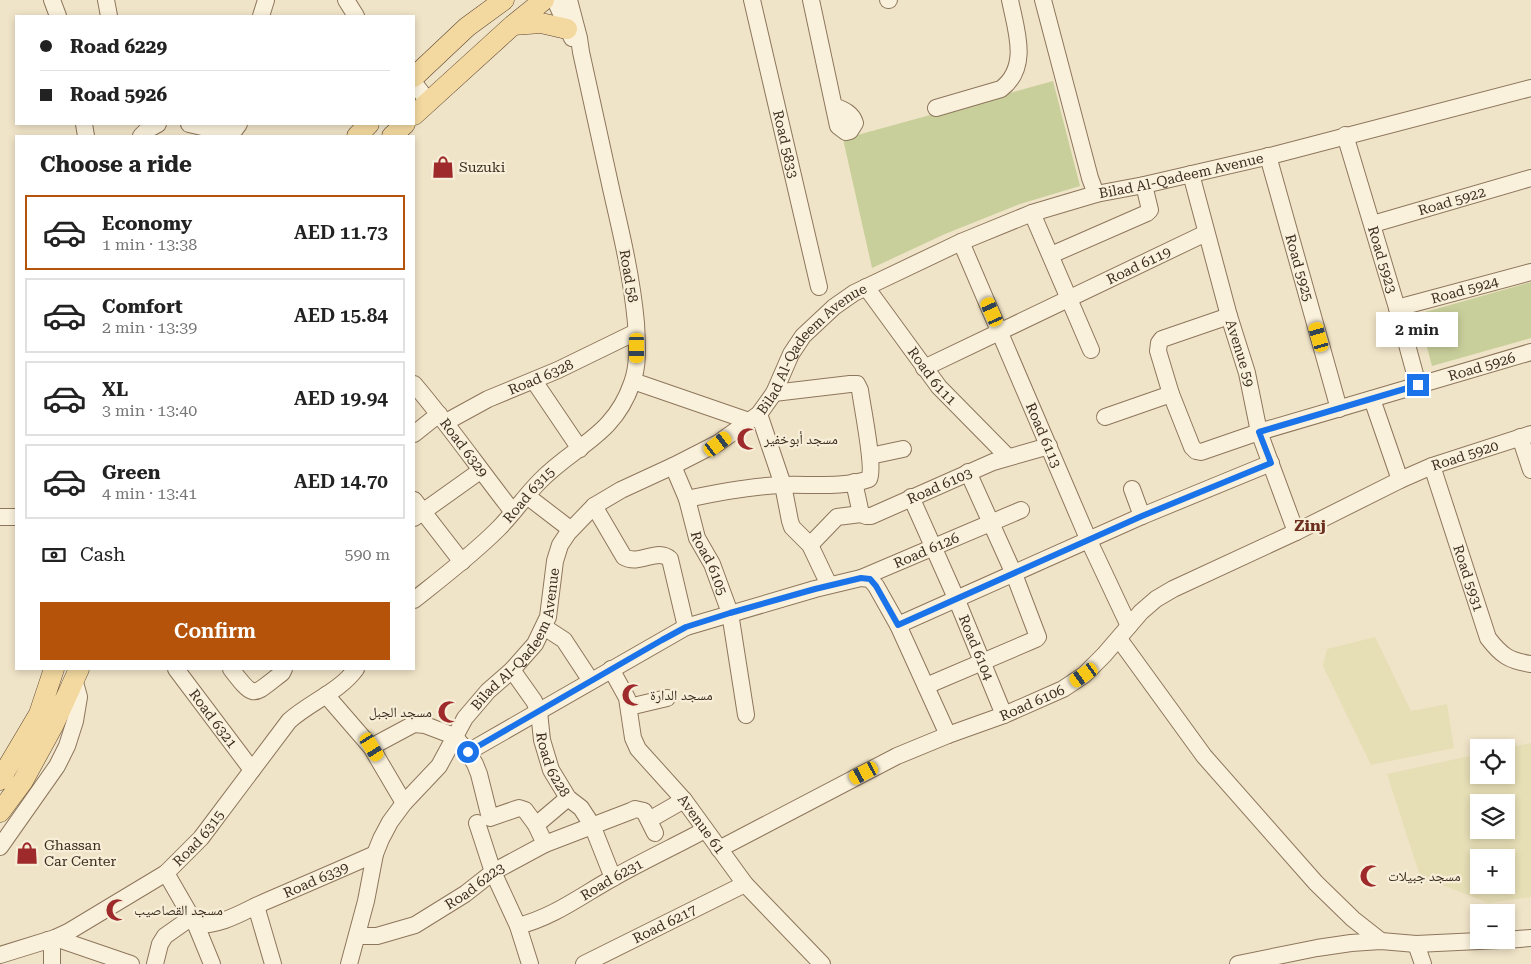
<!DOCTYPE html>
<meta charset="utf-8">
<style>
:root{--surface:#fff;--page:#f6f6f6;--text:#222;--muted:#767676;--line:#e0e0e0;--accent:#b45309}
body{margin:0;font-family:"Roboto Serif","Noto Naskh Arabic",serif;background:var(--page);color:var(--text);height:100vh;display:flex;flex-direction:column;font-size:19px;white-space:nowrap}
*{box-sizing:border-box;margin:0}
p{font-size:16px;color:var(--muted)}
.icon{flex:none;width:28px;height:28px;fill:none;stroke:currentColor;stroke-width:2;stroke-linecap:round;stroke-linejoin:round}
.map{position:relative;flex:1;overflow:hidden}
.details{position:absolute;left:15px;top:135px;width:400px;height:535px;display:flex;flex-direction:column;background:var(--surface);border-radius:0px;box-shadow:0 2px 8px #0003}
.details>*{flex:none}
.top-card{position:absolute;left:15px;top:15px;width:400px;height:110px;border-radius:0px;box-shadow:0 2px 8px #0003;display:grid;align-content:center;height:110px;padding:0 25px;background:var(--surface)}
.controls{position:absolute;left:1470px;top:739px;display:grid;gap:10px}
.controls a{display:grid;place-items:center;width:45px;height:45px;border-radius:0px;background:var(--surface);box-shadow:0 2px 8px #0003;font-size:25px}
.end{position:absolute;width:22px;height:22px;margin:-11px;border:6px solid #1a73e8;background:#fff;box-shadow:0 0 0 2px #fff}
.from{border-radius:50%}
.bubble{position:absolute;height:35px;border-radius:0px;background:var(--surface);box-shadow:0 2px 8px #0003;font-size:16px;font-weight:600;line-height:35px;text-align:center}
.car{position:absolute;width:15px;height:30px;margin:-15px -8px;border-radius:6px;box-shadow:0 0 4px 1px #0007;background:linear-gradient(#f5c518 24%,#345 0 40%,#f5c518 0 76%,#345 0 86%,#f5c518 0)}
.top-card b{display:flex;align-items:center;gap:18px;height:48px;font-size:19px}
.top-card b+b{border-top:1px solid var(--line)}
.top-card i{width:12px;height:12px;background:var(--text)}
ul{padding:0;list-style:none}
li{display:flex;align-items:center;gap:15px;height:75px;margin:0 10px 8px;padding:0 15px;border:2px solid var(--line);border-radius:0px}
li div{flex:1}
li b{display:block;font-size:19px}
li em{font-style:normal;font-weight:600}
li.active{border-color:var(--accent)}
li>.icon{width:45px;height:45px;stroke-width:1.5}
h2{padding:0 25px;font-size:22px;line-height:60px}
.pay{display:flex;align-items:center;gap:12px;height:55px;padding:0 25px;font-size:19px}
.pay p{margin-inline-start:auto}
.primary-button{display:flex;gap:10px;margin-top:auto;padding:10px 25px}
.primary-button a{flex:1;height:58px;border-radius:0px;background:var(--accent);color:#fff;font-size:20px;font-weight:600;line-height:58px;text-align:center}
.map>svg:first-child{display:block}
.farmland{fill:#e6deb5;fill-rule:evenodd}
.green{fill:#c9cf9b}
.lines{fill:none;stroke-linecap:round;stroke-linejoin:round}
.minor-casing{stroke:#8d765c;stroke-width:18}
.major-casing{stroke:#5b4430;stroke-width:21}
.minor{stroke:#faf1dc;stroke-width:16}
.major{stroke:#f3d9a0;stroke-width:20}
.route{stroke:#1a73e8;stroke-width:6}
.labels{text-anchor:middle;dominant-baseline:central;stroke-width:4.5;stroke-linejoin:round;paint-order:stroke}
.street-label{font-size:14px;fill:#3d2e20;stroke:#f7eed8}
.poi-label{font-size:14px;fill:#3d2e20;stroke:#f7eed8;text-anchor:start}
.quarter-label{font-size:16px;font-weight:bold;fill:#6b2e1e;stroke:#f7eed8}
</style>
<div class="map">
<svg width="1531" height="964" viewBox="0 0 1531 964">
<rect width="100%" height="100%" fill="#f0e4c8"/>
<path class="farmland" d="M 1375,637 L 1411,711 L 1447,704 L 1454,748 L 1371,765 L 1323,666 L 1327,649 Z
M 1531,743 L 1531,897 L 1488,903 L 1420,876 L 1387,774 L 1479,754 L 1479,775 L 1506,775 L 1506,748 ZM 1479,802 L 1506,802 L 1506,830 L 1479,830 ZM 1479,858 L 1506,858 L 1506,885 L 1479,885 Z"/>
<path class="green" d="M 1053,81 L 1080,186 L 1020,204 L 945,234 L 872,268 L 843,139 Z
M 1531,282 L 1531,338 L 1432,366 L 1418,314 Z"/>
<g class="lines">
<defs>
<g id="minor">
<path d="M 52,0 L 58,16"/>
<path d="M 106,0 L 109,16"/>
<path d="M 346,0 L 356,16"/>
<path d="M 555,0 L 572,38"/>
<path id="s1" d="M 752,0 L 819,287"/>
<path d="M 811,0 L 838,126 L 846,132 L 850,131 L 855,123 C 852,113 844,110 834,106"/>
<path d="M 888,0 L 889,0"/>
<path d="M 1043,0 L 1090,178 L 1096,194"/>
<path d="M 261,16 L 266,0"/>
<path d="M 414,83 L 428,101"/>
<path d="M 936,108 L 1001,89 C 1030,67 1016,30 1010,0"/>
<path d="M 84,124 L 86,136"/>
<path d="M 189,124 L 228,133 L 233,132 L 239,124"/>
<path id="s2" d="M 1345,135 L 1397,308 L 1418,385"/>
<path d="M 141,136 L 147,130 L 158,124"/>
<path id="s3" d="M 1268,156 L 1339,409"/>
<path id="s4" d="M 1191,174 L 1229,316 L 1247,373 L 1259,432 L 1296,532"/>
<path d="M 1032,213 L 1091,350"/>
<path id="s5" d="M 1373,224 L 1531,178"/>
<path id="s6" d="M 961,242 L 1089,541 L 1129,626"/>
<path d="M 1051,255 L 1147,213 L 1150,210 L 1144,185"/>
<path id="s7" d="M 866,287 L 939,387 L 1008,457"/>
<path id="s8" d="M 1397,308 L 1531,272"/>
<path id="s9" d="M 1229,316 L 1162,339 L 1159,343 L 1158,351 L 1171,394 L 1192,447 L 1196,451 L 1201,452 L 1259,432 L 1531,352"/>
<path id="s10" d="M 924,368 L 1206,233"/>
<path d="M 534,381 L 580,449"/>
<path d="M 633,381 L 749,421"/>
<path id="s11" d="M 414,384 C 449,425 480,470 513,512"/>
<path d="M 1372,399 L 1400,480"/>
<path d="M 759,414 L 783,485 L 790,521 L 792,527 L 810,545 L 829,585"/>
<path d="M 1105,417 L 1171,394"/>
<path id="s12" d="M 446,422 L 488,399 L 558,370 L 636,332"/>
<path d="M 414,434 L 439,414"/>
<path d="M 1520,437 L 1531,470"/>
<path d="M 870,456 L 903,449"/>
<path id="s13" d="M 673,466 L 687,499 L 697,538 L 712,564 L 730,613 L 746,715"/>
<path id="s14" d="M 1432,466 L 1488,638 C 1501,655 1509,661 1531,664"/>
<path id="s15" d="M 854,482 L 861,514 L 866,516 L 871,516 L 993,462 L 1049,446"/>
<path d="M 1132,489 L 1142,516"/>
<path d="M 527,496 L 570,529"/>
<path id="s16" d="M 911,497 L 956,598 L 1004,715"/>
<path d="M 687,499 C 719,492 751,486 783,485 C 810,484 844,488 869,479 C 875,468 862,406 860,390 L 857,384 L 850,384 L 774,393"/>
<path d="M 414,500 L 462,562"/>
<path d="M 594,506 L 624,557 C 640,566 657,547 670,559 L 686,627"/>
<path d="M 0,517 L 16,517"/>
<path d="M 414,518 L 480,471"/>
<path d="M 810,545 L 837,517 L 861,514"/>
<path d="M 861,578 L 870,579 L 876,586 L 898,625 L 948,735"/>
<path id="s17" d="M 414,600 C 443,577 472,555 498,529 C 513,514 525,496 540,481 C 575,445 614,436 632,383 C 639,364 637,344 636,323 C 632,279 622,236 612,193 C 602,146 591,99 581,52 L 579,38 L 569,0"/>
<path d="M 898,625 L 1142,516 L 1271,463"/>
<path d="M 544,627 L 564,640 L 591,681"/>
<path d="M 1119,639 L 1204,756 L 1316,883 L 1353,919 L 1381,941"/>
<path id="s18" d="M 176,669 L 252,770"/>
<path d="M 231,669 C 255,700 252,696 282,673 L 284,669"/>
<path id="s19" d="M 611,669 L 627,698 L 633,738 L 638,749 L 684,800 L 745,884 L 822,964"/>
<path id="s20" d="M 512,670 L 534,701 L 539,712 L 542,740 L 551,770 L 568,798 L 581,808 L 592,825 L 613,878"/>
<path d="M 926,686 L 1036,639 L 1038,637 L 1014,574 L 968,472"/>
<path d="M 326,695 L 371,747 L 404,803"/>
<path d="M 629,707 L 667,698"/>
<path d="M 371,747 L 414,724 L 425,725 L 454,736 L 468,752 L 475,764 L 479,774 L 490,818 L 519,808 L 525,810 L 536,825 L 545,844"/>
<path id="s21" d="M 468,752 L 686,627 L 815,589 L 861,578 L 1021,510"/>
<path d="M 649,820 L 684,800"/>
<path d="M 477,823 L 493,872 L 518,926 L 530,964"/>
<path d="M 536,825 L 568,798"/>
<path d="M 0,847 L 57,766 L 67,746 L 75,721 L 79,697 L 74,679"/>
<path id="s22" d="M 719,849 L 897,756 L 948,735 L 1004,715 L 1063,689 L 1084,675 L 1104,655 L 1141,612 L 1156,599 L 1173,589 L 1296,532 L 1400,480 L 1432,466 L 1531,434"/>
<path d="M 166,873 L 196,925 L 212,964"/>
<path d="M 256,906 L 273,964"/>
<path id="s23" d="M 196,925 C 225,925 243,911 269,900 C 304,885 339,870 375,854"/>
<path id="s24" d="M 518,926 C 554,917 582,895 613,878 C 643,861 675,846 705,830"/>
<path id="s25" d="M 357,936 L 377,936 L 415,925 L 465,894 L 493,872 L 545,844 L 631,811 L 635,809 L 644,811 L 655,833"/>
<path d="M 55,938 L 131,964"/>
<path d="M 48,940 L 52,949 L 52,964"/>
<path d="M 1506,940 L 1531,938"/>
<path d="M 1416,944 L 1423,964"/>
<path id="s26" d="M 0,955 L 55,938 L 68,932 L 166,873 L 201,838 L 289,721 C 310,702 339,692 356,669"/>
<path d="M 155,964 L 160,944 L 165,936 L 192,917"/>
<path id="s27" d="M 349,964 L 366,901 L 375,854 L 381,839 L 390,822 L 404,803 L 439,766 L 465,718 L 488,691 L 512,670 L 535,644 L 548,617 L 555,561 L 560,545 L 568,533 L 594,506 L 621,490 L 673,466 L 718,443 L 759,414 L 774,393 L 791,354 L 803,336 L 834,307 L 854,293 L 961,242 L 1032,213 L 1096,194 L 1144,185 L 1274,155 L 1531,88"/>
<path id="s28" d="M 584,964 L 745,884"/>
<path d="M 1238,964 L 1317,948 L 1351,943 L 1381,941 L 1416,944 L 1500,940"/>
</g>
<path id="major" d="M 513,25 L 541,23 L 567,29
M 414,77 L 467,27 L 504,0
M 414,115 L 513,25 L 544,0
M 357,136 L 369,124
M 392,136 L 405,124
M 0,780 L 39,714 L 54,669
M 0,812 L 23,781 L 53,726 L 79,669"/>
</defs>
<use href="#minor" class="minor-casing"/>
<use href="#major" class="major-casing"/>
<use href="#minor" class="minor"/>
<use href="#major" class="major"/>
</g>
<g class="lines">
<path class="route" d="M 468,752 L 662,640 L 686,627 L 730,613 L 815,589 L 861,578 L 870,579 L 876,586 L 898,625 L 1142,516 L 1271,463 L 1259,432 L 1418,385"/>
</g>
<defs>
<symbol id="shop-bare" viewBox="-9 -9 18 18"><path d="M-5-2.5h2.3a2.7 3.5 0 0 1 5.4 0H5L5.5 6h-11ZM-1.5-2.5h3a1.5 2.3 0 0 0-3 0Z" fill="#9e2a2b" stroke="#f7eed8" stroke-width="2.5" paint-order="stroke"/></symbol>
<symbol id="mosque-bare" viewBox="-9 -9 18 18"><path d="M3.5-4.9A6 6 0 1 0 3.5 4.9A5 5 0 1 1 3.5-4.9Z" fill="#9e2a2b" stroke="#f7eed8" stroke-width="2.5" paint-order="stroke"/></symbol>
</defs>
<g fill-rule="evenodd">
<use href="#shop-bare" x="427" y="151" width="32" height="32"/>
<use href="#mosque-bare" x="732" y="423" width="32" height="32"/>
<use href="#mosque-bare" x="617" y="679" width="32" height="32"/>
<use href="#mosque-bare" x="433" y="696" width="32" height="32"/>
<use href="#shop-bare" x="11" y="837" width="32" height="32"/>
<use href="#mosque-bare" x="1355" y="860" width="32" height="32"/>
<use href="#mosque-bare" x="101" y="894" width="32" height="32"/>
</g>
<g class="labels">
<g class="street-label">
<text stroke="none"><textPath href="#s1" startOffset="148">Road 5833</textPath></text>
<text stroke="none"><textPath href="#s27" startOffset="1230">Bilad Al-Qadeem Avenue</textPath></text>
<text stroke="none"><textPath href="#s5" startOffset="82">Road 5922</textPath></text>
<text stroke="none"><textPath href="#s2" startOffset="130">Road 5923</textPath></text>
<text stroke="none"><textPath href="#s10" startOffset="238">Road 6119</textPath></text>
<text stroke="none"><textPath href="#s3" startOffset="116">Road 5925</textPath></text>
<text transform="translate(629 276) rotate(80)">Road 58</text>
<text stroke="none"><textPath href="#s8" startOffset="70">Road 5924</textPath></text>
<text stroke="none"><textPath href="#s27" startOffset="810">Bilad Al-Qadeem Avenue</textPath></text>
<text stroke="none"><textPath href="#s4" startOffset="186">Avenue 59</textPath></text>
<text stroke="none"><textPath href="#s9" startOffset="490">Road 5926</textPath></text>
<text stroke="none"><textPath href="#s7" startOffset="111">Road 6111</textPath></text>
<text stroke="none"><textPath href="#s12" startOffset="105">Road 6328</textPath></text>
<text stroke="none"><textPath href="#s6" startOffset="210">Road 6113</textPath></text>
<text stroke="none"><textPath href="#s11" startOffset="81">Road 6329</textPath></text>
<text stroke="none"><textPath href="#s22" startOffset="851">Road 5920</textPath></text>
<text stroke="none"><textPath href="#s15" startOffset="118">Road 6103</textPath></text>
<text stroke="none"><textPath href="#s17" startOffset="156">Road 6315</textPath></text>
<text stroke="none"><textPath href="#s21" startOffset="504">Road 6126</textPath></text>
<text stroke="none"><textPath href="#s13" startOffset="104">Road 6105</textPath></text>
<text stroke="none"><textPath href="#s14" startOffset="118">Road 5931</textPath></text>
<text stroke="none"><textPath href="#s27" startOffset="375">Bilad Al-Qadeem Avenue</textPath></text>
<text stroke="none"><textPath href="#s16" startOffset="164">Road 6104</textPath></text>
<text stroke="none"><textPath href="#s22" startOffset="346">Road 6106</textPath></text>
<text stroke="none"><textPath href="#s18" startOffset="62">Road 6321</textPath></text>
<text stroke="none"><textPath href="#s20" startOffset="105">Road 6228</textPath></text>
<text stroke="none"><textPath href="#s19" startOffset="184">Avenue 61</textPath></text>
<text stroke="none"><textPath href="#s26" startOffset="234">Road 6315</textPath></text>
<text stroke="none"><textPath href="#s23" startOffset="129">Road 6339</textPath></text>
<text stroke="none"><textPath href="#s24" startOffset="105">Road 6231</textPath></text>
<text stroke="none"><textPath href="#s25" startOffset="131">Road 6223</textPath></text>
<text stroke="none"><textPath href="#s28" startOffset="90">Road 6217</textPath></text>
</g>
<g class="poi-label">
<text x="459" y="167">Suzuki</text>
<text x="764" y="439">مسجد أبوخفير</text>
<text x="650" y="695">مسجد الدارة</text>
<text x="432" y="712" text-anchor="end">مسجد الجبل</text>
<text x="44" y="845">Ghassan<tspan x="44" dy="16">Car Center</tspan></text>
<text x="1388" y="876">مسجد جبيلات</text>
<text x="134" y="910">مسجد القصاصيب</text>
</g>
<g class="quarter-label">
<text x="1310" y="525">Zinj</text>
</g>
</g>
</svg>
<div class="controls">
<a><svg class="icon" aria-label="locate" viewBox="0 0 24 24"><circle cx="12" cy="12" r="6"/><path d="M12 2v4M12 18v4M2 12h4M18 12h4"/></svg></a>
<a><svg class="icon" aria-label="layers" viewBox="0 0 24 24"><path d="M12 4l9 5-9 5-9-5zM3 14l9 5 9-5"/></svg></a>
<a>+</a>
<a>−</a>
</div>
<i class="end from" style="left:468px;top:752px"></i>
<i class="end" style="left:1418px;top:385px"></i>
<div class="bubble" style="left:1376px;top:312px;width:82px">2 min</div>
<i class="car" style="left:992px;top:312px;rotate:336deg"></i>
<i class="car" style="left:1319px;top:337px;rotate:344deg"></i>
<i class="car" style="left:637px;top:348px;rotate:180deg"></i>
<i class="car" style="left:718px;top:444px;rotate:53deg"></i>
<i class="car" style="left:1084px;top:675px;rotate:235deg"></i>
<i class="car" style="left:372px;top:747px;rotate:148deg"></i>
<i class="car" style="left:864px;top:773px;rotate:242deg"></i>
<div class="top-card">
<b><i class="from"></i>Road 6229</b>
<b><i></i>Road 5926</b>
</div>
<section class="details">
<h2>Choose a ride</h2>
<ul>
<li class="active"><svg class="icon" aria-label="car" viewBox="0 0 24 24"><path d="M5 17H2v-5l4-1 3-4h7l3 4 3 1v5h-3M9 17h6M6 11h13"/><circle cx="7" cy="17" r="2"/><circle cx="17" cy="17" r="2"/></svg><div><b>Economy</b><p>1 min · 13:38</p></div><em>AED 11.73</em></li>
<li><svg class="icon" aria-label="car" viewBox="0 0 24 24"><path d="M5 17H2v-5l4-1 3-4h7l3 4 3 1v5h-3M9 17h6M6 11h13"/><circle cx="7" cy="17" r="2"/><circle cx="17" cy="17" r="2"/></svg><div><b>Comfort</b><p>2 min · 13:39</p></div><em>AED 15.84</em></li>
<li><svg class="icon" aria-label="car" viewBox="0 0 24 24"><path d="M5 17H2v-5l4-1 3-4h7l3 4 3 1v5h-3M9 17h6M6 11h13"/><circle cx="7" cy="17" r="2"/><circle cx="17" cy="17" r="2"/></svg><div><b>XL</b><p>3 min · 13:40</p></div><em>AED 19.94</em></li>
<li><svg class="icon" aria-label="car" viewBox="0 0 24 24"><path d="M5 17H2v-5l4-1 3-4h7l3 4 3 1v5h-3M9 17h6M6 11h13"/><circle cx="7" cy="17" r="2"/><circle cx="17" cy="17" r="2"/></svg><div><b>Green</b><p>4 min · 13:41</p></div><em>AED 14.70</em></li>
</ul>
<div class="pay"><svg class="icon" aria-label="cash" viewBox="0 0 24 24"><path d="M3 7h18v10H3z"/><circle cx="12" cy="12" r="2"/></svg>Cash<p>590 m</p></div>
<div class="primary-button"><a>Confirm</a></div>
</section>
</div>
